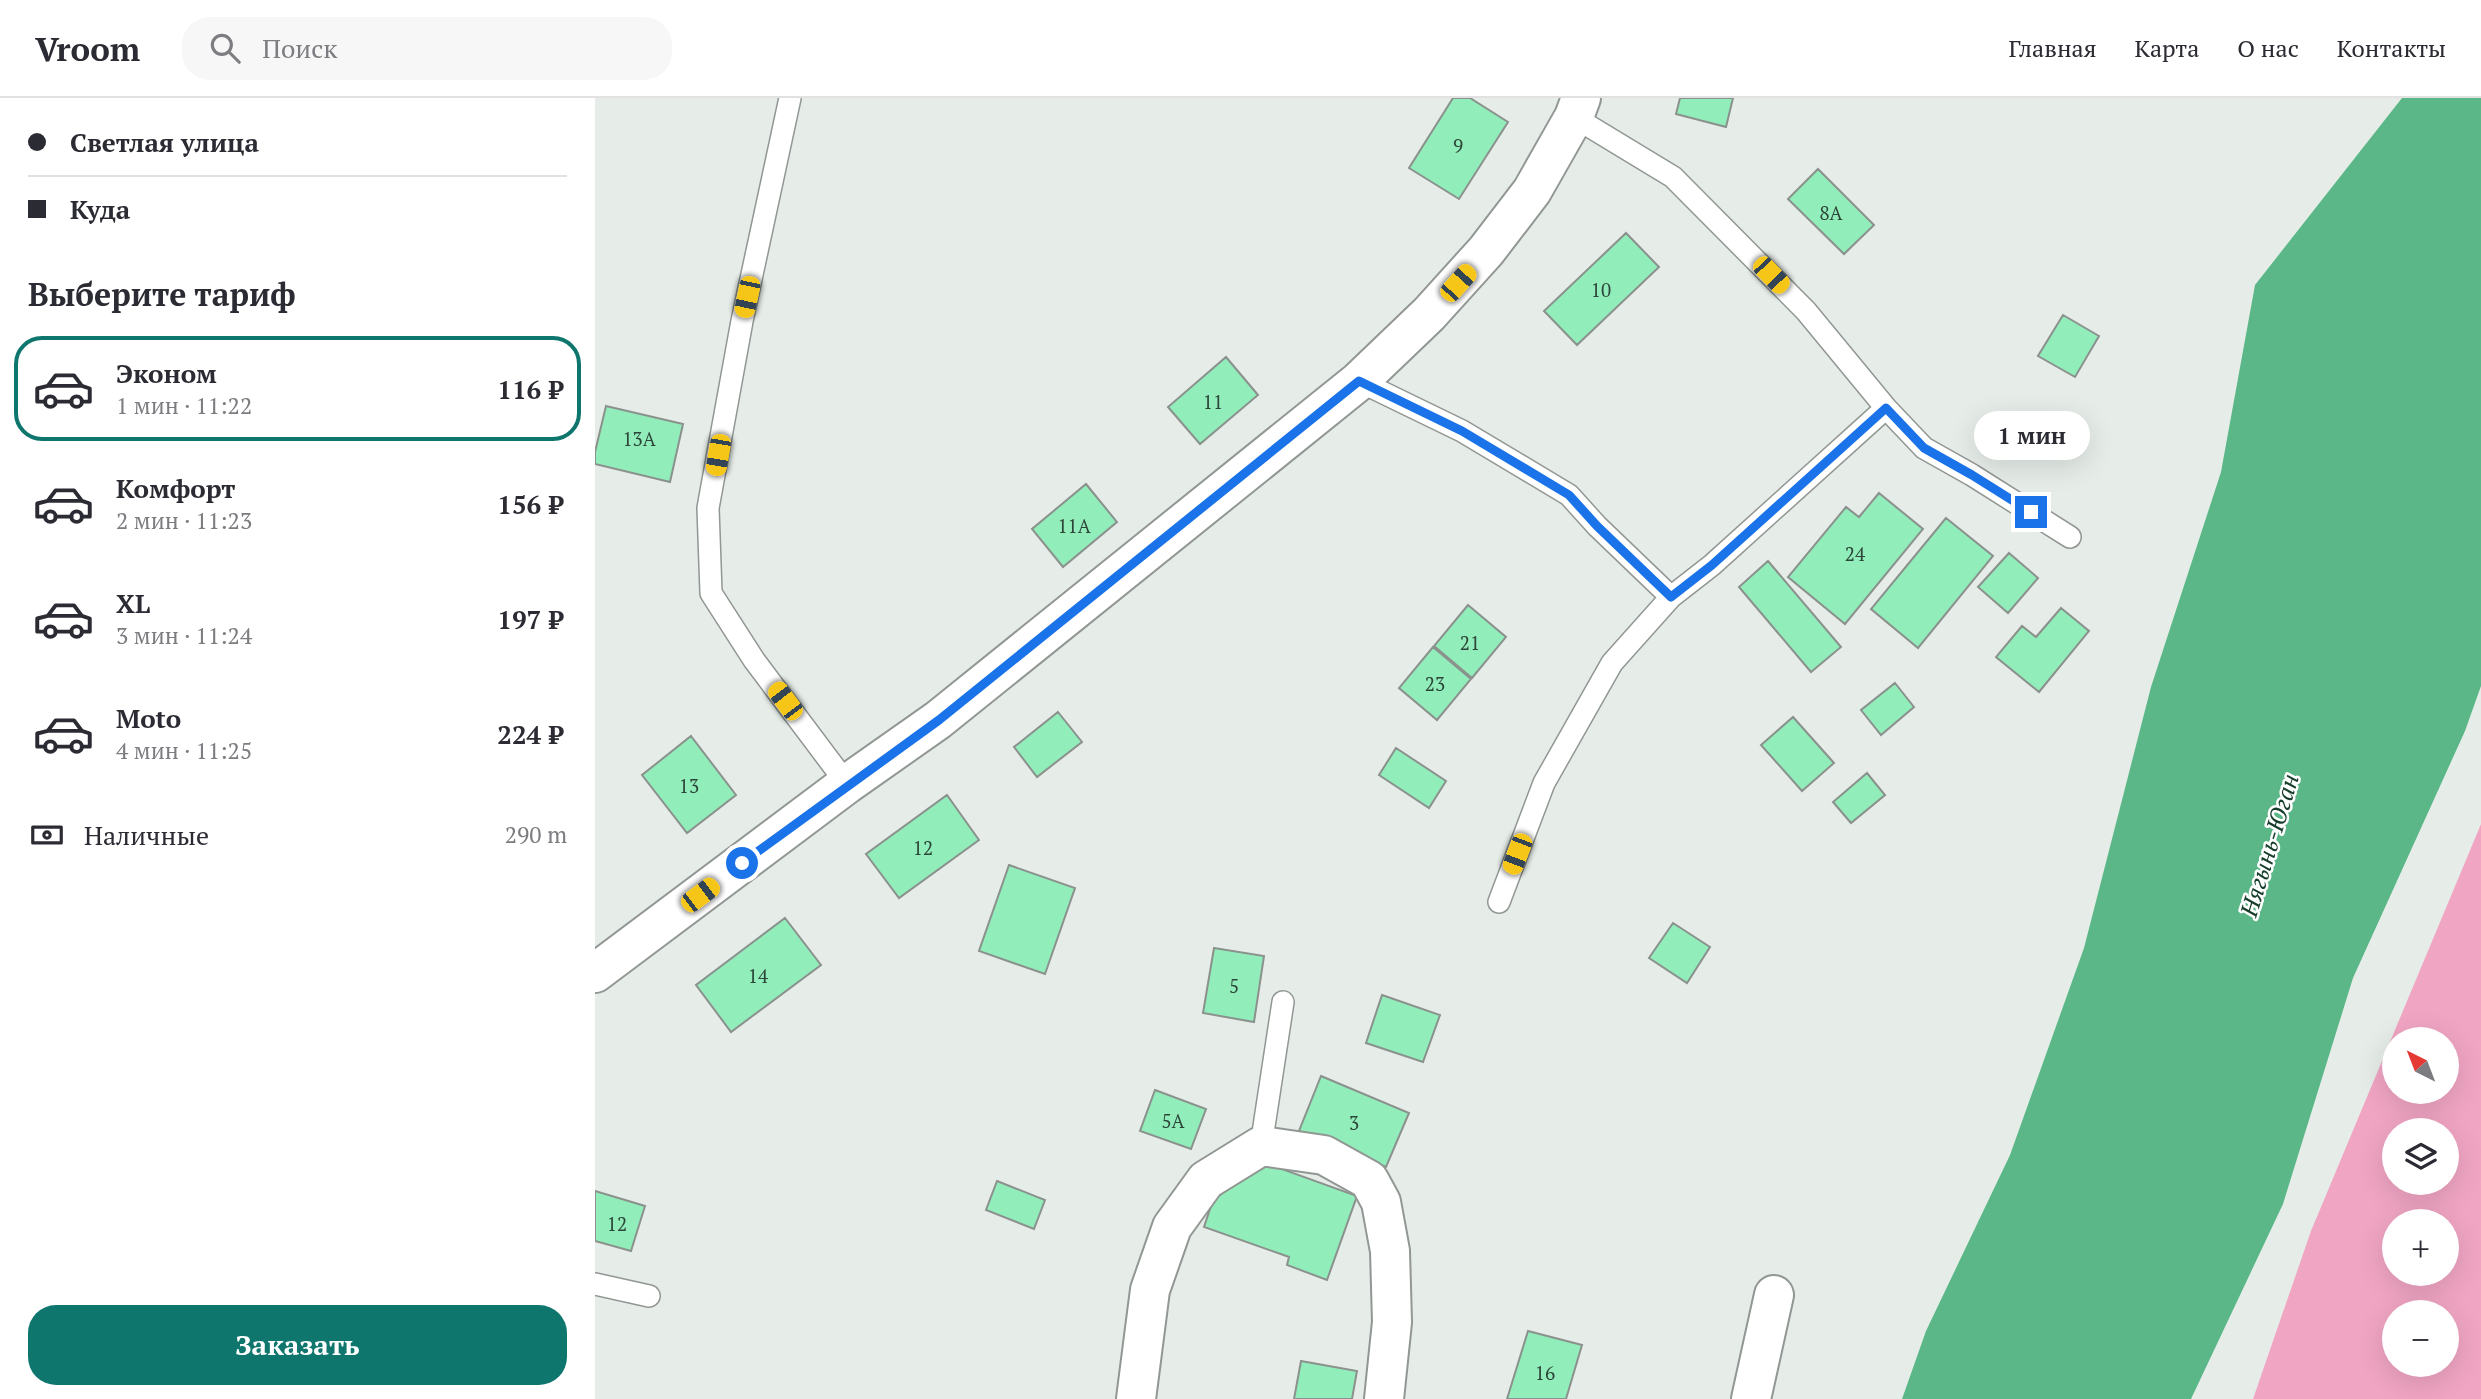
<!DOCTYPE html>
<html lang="ru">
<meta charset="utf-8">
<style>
:root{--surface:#fff;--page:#f7f7f7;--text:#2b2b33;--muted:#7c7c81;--line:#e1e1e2;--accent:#0f766e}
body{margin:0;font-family:"PT Serif",serif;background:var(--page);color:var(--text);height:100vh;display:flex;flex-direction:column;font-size:26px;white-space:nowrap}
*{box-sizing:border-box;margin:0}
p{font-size:23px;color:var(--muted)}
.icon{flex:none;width:38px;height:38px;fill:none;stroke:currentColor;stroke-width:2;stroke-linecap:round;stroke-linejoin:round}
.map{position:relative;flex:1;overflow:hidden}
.drawer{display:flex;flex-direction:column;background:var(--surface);width:595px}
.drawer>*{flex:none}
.hud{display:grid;align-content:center;height:154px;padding:0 28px;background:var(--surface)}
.needle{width:46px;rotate:318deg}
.controls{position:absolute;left:1787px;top:929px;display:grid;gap:14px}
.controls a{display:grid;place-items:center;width:77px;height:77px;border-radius:50%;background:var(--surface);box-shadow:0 7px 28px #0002;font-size:35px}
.end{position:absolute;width:32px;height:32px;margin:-16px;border:9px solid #1a73e8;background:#fff;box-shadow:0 0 0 4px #fff}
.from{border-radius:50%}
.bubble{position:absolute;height:49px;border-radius:24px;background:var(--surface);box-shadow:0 7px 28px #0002;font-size:23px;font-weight:600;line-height:49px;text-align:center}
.car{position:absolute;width:21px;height:42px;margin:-21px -10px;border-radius:9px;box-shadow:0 0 5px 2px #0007;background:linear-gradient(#f5c518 24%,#345 0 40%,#f5c518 0 76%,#345 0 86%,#f5c518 0)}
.hud b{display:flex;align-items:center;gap:24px;height:66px;font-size:26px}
.hud b+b{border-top:2px solid var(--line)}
.hud i{width:18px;height:18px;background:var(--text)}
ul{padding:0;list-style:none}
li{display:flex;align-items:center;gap:21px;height:105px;margin:0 14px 10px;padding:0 14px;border:4px solid transparent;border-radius:28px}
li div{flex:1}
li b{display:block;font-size:26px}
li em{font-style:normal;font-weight:600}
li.selected{border-color:var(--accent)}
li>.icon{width:63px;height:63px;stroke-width:1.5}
h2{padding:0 28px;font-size:32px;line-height:84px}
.pay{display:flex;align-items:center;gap:18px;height:77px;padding:0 28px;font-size:26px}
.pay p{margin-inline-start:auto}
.action{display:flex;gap:14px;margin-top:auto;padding:14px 28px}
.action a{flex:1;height:80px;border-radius:28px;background:var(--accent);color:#fff;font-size:28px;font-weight:600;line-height:80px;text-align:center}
header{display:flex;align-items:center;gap:42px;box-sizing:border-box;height:98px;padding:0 35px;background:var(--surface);border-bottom:2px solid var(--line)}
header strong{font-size:33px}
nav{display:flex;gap:38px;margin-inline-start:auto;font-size:24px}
.search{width:490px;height:63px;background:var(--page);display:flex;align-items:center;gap:18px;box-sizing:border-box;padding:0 24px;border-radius:28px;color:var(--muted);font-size:26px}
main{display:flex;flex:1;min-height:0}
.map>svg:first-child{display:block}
.green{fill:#f0a5c3;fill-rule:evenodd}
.water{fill:#5bb787}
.building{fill:#91edba;stroke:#8b918d;stroke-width:2}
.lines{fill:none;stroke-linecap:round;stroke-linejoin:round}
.lane-casing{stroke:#919793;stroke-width:24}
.street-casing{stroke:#919793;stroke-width:42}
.secondary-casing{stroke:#919793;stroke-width:42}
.lane{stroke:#fff;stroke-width:21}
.street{stroke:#fff;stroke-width:38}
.secondary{stroke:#fff;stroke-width:38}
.route{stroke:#1a73e8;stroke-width:9}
.labels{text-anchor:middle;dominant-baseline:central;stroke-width:5;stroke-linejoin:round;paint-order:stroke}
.number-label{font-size:19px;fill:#2c4538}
.water-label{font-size:24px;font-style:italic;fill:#153d29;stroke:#fff}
</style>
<header>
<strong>Vroom</strong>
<div class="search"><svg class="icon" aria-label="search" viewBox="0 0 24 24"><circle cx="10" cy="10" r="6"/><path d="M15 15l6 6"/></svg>Поиск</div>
<nav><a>Главная</a><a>Карта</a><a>О нас</a><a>Контакты</a></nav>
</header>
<main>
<section class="drawer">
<div class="hud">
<b><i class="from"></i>Светлая улица</b>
<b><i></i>Куда</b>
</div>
<h2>Выберите тариф</h2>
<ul>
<li class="selected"><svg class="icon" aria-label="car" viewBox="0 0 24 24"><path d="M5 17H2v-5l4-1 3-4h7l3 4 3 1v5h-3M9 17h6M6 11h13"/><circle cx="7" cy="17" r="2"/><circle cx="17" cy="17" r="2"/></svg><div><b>Эконом</b><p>1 мин · 11:22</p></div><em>116 ₽</em></li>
<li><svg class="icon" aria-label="car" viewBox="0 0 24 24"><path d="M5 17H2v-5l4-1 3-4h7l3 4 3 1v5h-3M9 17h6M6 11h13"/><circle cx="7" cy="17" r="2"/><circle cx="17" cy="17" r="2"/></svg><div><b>Комфорт</b><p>2 мин · 11:23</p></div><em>156 ₽</em></li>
<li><svg class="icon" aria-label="car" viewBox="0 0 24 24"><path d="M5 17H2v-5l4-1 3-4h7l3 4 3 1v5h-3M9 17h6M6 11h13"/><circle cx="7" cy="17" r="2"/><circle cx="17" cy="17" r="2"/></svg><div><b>XL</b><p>3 мин · 11:24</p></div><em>197 ₽</em></li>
<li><svg class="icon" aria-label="car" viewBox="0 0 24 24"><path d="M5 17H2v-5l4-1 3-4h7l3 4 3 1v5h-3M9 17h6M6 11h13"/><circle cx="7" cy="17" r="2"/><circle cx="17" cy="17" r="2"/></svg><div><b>Moto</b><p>4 мин · 11:25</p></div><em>224 ₽</em></li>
</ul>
<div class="pay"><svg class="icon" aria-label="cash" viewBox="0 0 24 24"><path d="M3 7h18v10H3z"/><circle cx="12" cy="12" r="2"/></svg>Наличные<p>290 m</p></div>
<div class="action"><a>Заказать</a></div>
</section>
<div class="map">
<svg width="1886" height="1301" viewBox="0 0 1886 1301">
<rect width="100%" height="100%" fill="#e6ede9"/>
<path class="green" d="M 1886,726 L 1886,1301 L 1658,1301 L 1716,1133 ZM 1799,942 L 1852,942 L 1852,994 L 1799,994 ZM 1799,1032 L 1852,1032 L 1852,1085 L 1799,1085 ZM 1799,1124 L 1852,1124 L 1852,1176 L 1799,1176 ZM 1799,1214 L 1852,1214 L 1852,1267 L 1799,1267 Z"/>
<path class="water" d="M 1807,0 L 1886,0 L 1886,588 L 1870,633 L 1758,880 L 1688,1106 L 1596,1301 L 1307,1301 L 1331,1233 L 1415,1057 L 1489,850 L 1556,589 L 1626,374 L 1660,187 Z"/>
<path class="building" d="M 858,0 L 875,0 L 913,24 L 864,101 L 814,70 Z
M 1085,0 L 1138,0 L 1131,29 L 1081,16 Z
M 1223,71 L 1279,127 L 1249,156 L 1193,101 Z
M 1031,135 L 1064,169 L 982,247 L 949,213 Z
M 1468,217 L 1504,238 L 1480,279 L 1443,258 Z
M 631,259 L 663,297 L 605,346 L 573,309 Z
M 11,308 L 88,326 L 75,384 L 0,366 L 0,354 Z
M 491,386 L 522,424 L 468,469 L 437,431 Z
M 1284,395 L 1328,431 L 1250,526 L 1193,479 L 1251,409 L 1264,419 Z
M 1351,420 L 1398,458 L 1323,550 L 1276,511 Z
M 1414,455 L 1443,480 L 1413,515 L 1383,489 Z
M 1173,463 L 1246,549 L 1216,574 L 1144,489 Z
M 873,507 L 911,539 L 877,580 L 839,548 Z
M 1466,510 L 1494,533 L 1444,594 L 1401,559 L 1427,528 L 1441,539 Z
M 838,549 L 876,581 L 842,622 L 804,590 Z
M 1300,585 L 1319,609 L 1286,637 L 1266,612 Z
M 463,614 L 487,644 L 442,679 L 419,649 Z
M 1198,619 L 1239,665 L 1207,693 L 1166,647 Z
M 96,638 L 141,697 L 92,735 L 47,677 Z
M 801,650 L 851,683 L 834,710 L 784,677 Z
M 1272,675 L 1290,697 L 1256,725 L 1238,704 Z
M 352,697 L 384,742 L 304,800 L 271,756 Z
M 414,767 L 480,790 L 450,876 L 384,853 Z
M 190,820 L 226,867 L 136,934 L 101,887 Z
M 1078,825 L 1115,849 L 1092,885 L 1054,860 Z
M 619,850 L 669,858 L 659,924 L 608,915 Z
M 787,897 L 845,917 L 828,964 L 771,945 Z
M 726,978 L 814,1015 L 791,1069 L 704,1033 Z
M 560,992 L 611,1011 L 596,1051 L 545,1033 Z
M 670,1065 L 762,1098 L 732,1182 L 692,1167 L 694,1159 L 609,1129 L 618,1102 Z
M 402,1083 L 450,1102 L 439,1131 L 391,1112 Z
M 0,1093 L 50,1108 L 36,1153 L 0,1143 Z
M 933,1233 L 987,1247 L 971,1301 L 912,1301 Z
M 706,1263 L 762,1273 L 757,1301 L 699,1301 Z"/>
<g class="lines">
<defs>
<path id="lane" d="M 195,0 L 147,223 L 113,410 L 116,495 L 159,562 L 252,686
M 979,19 L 1078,79 L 1211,213 L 1291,310 L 1329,350 L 1377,377 L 1475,439
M 764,283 L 867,333 L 974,397 L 1002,428 L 1076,499
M 904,804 L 949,685 L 1017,565 L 1076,499 L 1117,467 L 1291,310
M 666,1048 L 688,904
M 0,1186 L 54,1198"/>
<path id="street" d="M 541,1301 L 555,1192 L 577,1129 L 611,1082 L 666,1048 L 729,1057 L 774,1082 L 786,1104 L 795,1153 L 797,1224 L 789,1301
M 1156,1301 L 1179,1197"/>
<path id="secondary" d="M 0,875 L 252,686 L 343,622 L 764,283 L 834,216 L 891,153 L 937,93 L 979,19 L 986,0"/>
</defs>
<use href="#lane" class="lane-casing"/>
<use href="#street" class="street-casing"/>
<use href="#secondary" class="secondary-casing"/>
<use href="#lane" class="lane"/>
<use href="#street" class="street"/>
<use href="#secondary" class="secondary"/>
</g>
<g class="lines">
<path class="route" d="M 147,765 L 344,622 L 764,283 L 867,333 L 974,397 L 1002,428 L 1076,499 L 1117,467 L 1291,310 L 1329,350 L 1377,377 L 1436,414"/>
</g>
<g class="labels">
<g class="number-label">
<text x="863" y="47">9</text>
<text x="1236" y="114">8А</text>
<text x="1006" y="191">10</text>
<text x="618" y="303">11</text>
<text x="44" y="340">13А</text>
<text x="479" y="427">11А</text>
<text x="1260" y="455">24</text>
<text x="875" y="544">21</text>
<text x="840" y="585">23</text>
<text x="94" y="687">13</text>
<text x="328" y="749">12</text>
<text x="163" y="877">14</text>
<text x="639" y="887">5</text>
<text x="578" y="1022">5А</text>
<text x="759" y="1024">3</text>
<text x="22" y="1125">12</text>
<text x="950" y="1274">16</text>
</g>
<g class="water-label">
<text transform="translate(1674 747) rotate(-73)">Нягынь-Юган</text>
</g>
</g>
</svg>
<div class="controls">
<a><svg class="needle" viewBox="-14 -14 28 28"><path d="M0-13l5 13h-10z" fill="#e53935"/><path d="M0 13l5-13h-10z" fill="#7c7c81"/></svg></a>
<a><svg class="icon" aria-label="layers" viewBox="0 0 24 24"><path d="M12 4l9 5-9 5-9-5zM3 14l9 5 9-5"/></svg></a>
<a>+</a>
<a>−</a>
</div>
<i class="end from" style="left:147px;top:765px"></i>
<i class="end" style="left:1436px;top:414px"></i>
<div class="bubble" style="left:1379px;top:313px;width:116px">1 мин</div>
<i class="car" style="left:1176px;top:177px;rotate:136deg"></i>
<i class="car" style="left:863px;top:185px;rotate:42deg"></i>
<i class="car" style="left:152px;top:199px;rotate:192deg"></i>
<i class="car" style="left:123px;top:357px;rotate:190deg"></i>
<i class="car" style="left:190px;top:603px;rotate:323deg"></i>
<i class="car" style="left:922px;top:756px;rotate:201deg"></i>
<i class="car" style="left:105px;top:797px;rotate:53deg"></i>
</div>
</main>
